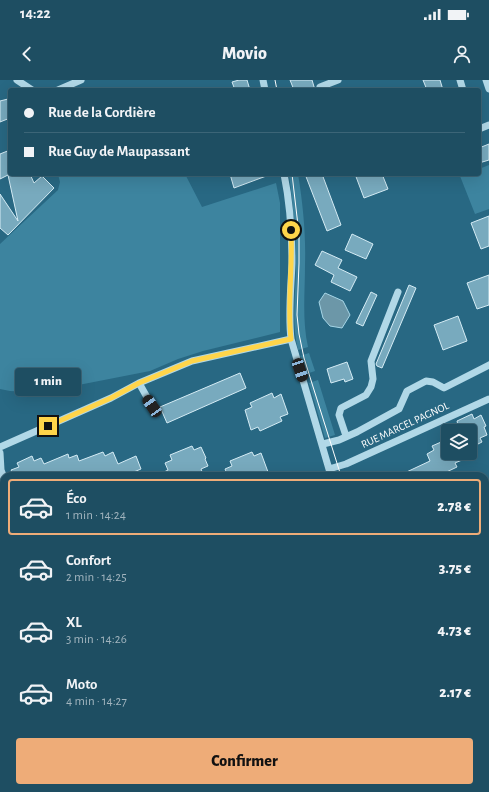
<!DOCTYPE html>
<html lang="fr">
<meta charset="utf-8">
<style>
:root{--surface:#1e4e62;--page:#2b586b;--text:#f1f3f6;--muted:#a1b4be;--line:#3c6577;--accent:#eeac78}
body{margin:0;font-family:"Alegreya Sans",sans-serif;background:var(--page);color:var(--text);height:100vh;display:flex;flex-direction:column;font-size:15px;white-space:nowrap}
*{box-sizing:border-box;margin:0}
p{font-size:13px;color:var(--muted)}
.icon{flex:none;width:22px;height:22px;fill:none;stroke:currentColor;stroke-width:2;stroke-linecap:round;stroke-linejoin:round}
.map{position:relative;flex:1;overflow:hidden}
.panel{position:absolute;left:0px;top:392px;width:489px;height:320px;display:flex;flex-direction:column;background:var(--surface);border-radius:12px 12px 0 0;box-shadow:0 4px 16px #0002,0 0 0 1px var(--line)}
.panel>*{flex:none}
.guide{position:absolute;left:8px;top:8px;width:473px;height:88px;border-radius:4px;box-shadow:0 4px 16px #0002,0 0 0 1px var(--line);display:grid;align-content:center;height:88px;padding:0 16px;background:var(--surface)}
.tools{position:absolute;left:441px;top:344px;display:grid;gap:8px}
.tools a{display:grid;place-items:center;width:36px;height:36px;border-radius:4px;background:var(--surface);box-shadow:0 4px 16px #0002,0 0 0 1px var(--line);font-size:20px}
.end{position:absolute;width:18px;height:18px;margin:-9px;border:5px solid #ffd54a;background:#111;box-shadow:0 0 0 2px #111}
.from{border-radius:50%}
.bubble{position:absolute;height:28px;border-radius:4px;background:var(--surface);box-shadow:0 4px 16px #0002,0 0 0 1px var(--line);font-size:13px;font-weight:800;line-height:28px;text-align:center}
.car{position:absolute;width:12px;height:24px;margin:-12px -6px;border-radius:5px;box-shadow:0 0 3px 1px #0007;background:linear-gradient(#222 24%,#8ab4d8 0 40%,#222 0 76%,#8ab4d8 0 86%,#222 0)}
.guide b{display:flex;align-items:center;gap:14px;height:38px;font-size:15px}
.guide b+b{border-top:1px solid var(--line)}
.guide i{width:10px;height:10px;background:var(--text)}
ul{padding:7px 0 0;list-style:none}
li{display:flex;align-items:center;gap:12px;height:56px;margin:0 8px 6px;padding:0 8px;border:2px solid transparent;border-radius:4px}
li div{flex:1}
li b{display:block;font-size:15px}
li em{font-style:normal;font-weight:800}
li.on{border-color:var(--accent)}
li>.icon{width:36px;height:36px;stroke-width:1.5}
.primary-button{display:flex;gap:8px;margin-top:auto;padding:8px 16px}
.primary-button a{flex:1;height:46px;border-radius:4px;background:var(--accent);color:#111;font-size:16px;font-weight:800;line-height:46px;text-align:center}
.status{display:flex;justify-content:space-between;align-items:center;height:28px;padding:0 20px;background:var(--surface);direction:ltr}
.status svg{height:11px;fill:currentColor}
header{display:flex;justify-content:space-between;align-items:center;height:52px;padding:0 16px;background:var(--surface);font-size:18px;font-weight:800}
.map>svg:first-child{display:block}
.green{fill:#3d849f}
.water{fill:#6c97a8;stroke:#a6d6e7}
.building{fill:#78aabe;stroke:#d5ecf5}
.lines{fill:none;stroke-linecap:round;stroke-linejoin:round}
.minor{stroke:#b1d8e7;stroke-width:7}
.tram{stroke:#fff;stroke-width:1}
.route{stroke:#ffd54a;stroke-width:5}
.labels{text-anchor:middle;dominant-baseline:central;stroke-width:4;stroke-linejoin:round;paint-order:stroke}
.street-label{font-size:11px;fill:#fff;stroke:#286883}
</style>
<div class="status"><b>14:22</b><svg viewBox="0 0 49 12"><path d="M0 12V9h3v3zM5 12V6h3v6zM10 12V3h3v9zM15 12V0h3v12zM26 1h20v11H26zM47 4h2v5h-2z"/></svg></div>
<header><svg class="icon" aria-label="back" viewBox="0 0 24 24"><path d="M15 5l-7 7 7 7"/></svg>Movio<svg class="icon" aria-label="person" viewBox="0 0 24 24"><circle cx="12" cy="8" r="4"/><path d="M4 21q1-7 8-7t8 7"/></svg></header>
<div class="map">
<svg width="489" height="712" viewBox="0 0 489 712">
<rect width="100%" height="100%" fill="#286883"/>
<path class="green" d="M 489,85 L 489,129 L 475,134 L 460,96 L 466,94 L 479,94 L 479,89 Z
M 58,94 L 185,94 L 202,127 L 276,103 L 280,123 L 280,252 L 203,271 L 178,279 L 150,291 L 58,309 L 32,312 L 10,311 L 0,309 L 0,164 L 58,110 L 60,102 Z
M 289,94 L 298,94 C 303,124 306,155 305,185 C 305,213 302,240 308,267 L 298,270 C 291,241 296,213 296,184 C 296,154 293,124 289,94 Z
M 309,273 L 315,291 L 306,294 L 300,276 Z
M 318,300 L 335,355 L 325,358 L 309,303 Z
M 489,518 L 489,570 L 488,570 L 485,564 L 485,520 Z
M 489,661 L 489,712 L 435,712 L 437,708 L 485,708 L 485,663 Z"/>
<path class="water" d="M 325,213 L 343,221 L 350,235 L 342,248 L 330,246 L 323,238 L 319,222 Z"/>
<path class="building" d="M 239,0 L 247,0 L 250,10 L 235,10 L 232,2 Z
M 290,0 L 312,0 L 315,10 L 294,10 Z
M 423,0 L 440,0 L 443,10 L 427,10 Z
M 8,19 L 10,23 L 10,38 L 0,42 L 0,21 Z
M 489,64 L 489,80 L 479,83 L 479,68 Z
M 10,70 L 10,94 L 30,94 L 34,103 L 42,96 L 54,108 L 8,155 L 0,148 L 0,114 L 18,141 L 8,95 L 0,99 L 0,74 Z
M 230,94 L 269,94 L 269,95 L 234,108 Z
M 305,94 L 322,94 L 341,145 L 327,151 Z
M 355,94 L 382,94 L 388,109 L 364,118 Z
M 489,136 L 489,166 L 481,169 L 471,143 Z
M 352,154 L 373,164 L 366,179 L 345,170 Z
M 322,171 L 342,180 L 338,188 L 357,197 L 350,211 L 331,202 L 334,195 L 315,185 Z
M 489,195 L 489,225 L 477,229 L 467,203 Z
M 409,205 L 416,208 L 382,288 L 377,286 L 376,284 Z
M 371,212 L 377,215 L 363,246 L 356,243 Z
M 458,236 L 467,261 L 443,270 L 434,245 Z
M 347,282 L 353,299 L 345,302 L 344,299 L 331,303 L 327,289 Z
M 240,293 L 246,308 L 167,343 L 160,327 Z
M 272,313 L 274,318 L 281,314 L 288,334 L 280,337 L 282,341 L 260,351 L 258,347 L 251,350 L 245,330 L 252,327 L 250,323 Z
M 472,334 L 474,339 L 481,335 L 486,346 L 484,347 L 487,355 L 480,358 L 482,362 L 470,368 L 470,351 L 446,351 L 458,345 L 457,341 Z
M 448,359 L 448,373 L 459,373 L 462,380 L 455,383 L 457,387 L 438,396 L 398,396 L 430,381 L 427,374 L 434,370 L 432,366 Z
M 192,366 L 194,370 L 201,367 L 206,378 L 205,379 L 208,386 L 201,389 L 203,394 L 197,396 L 156,396 L 168,390 L 165,383 L 172,380 L 170,375 Z
M 103,372 L 105,376 L 113,372 L 118,384 L 136,376 L 141,389 L 124,396 L 89,396 L 87,393 L 81,396 L 14,396 L 11,390 L 19,387 L 17,383 L 32,376 L 34,381 L 41,378 L 44,384 L 68,374 L 69,378 L 77,375 L 79,381 Z
M 252,372 L 254,376 L 261,373 L 268,392 L 259,396 L 228,396 L 225,389 L 232,386 L 230,381 Z"/>
<g class="lines">
<path class="minor" d="M 17,0 L 32,10
M 263,0 L 265,10
M 460,0 L 463,10
M 486,0 L 489,9
M 320,7 L 338,0
M 58,10 L 81,0
M 479,49 L 489,45
M 284,94 C 290,123 292,153 292,183 C 291,208 288,234 291,259 L 331,396
M 139,303 L 152,326
M 346,356 L 339,335 L 341,328 L 366,315 L 371,307 L 373,299 L 371,281 L 398,212
M 323,364 L 339,360 L 357,352 L 399,329 L 407,311 L 426,301 L 433,302 L 444,308 L 489,285
M 0,367 L 111,318 L 139,303 L 192,281 L 291,259
M 0,373 L 1,390 L 4,398
M 329,389 L 346,384 L 489,319
M 0,431 L 3,439 L 0,440
M 485,505 L 489,503
M 0,569 L 4,571
M 485,649 L 489,647
M 123,708 L 124,712
M 421,708 L 422,712
M 18,712 L 32,708
M 251,712 L 272,708"/>
<path class="tram" d="M 275,0 L 277,10
M 292,94 L 299,154 L 299,183 L 297,235 L 299,254 L 304,278 L 341,396"/>
</g>
<g class="lines">
<path class="route" d="M 48,346 L 111,318 L 139,303 L 192,281 L 291,259 C 287,223 293,186 291,150"/>
</g>
<g class="labels">
<g class="street-label">
<text transform="translate(405 345) rotate(-25)">RUE MARCEL PAGNOL</text>
</g>
</g>
</svg>
<div class="tools">
<a><svg class="icon" aria-label="layers" viewBox="0 0 24 24"><path d="M12 4l9 5-9 5-9-5zM3 14l9 5 9-5"/></svg></a>
</div>
<i class="end from" style="left:291px;top:150px"></i>
<i class="end" style="left:48px;top:346px"></i>
<div class="bubble" style="left:15px;top:288px;width:66px">1 min</div>
<i class="car" style="left:300px;top:290px;rotate:162deg"></i>
<i class="car" style="left:152px;top:326px;rotate:326deg"></i>
<div class="guide">
<b><i class="from"></i>Rue de la Cordière</b>
<b><i></i>Rue Guy de Maupassant</b>
</div>
<section class="panel">
<ul>
<li class="on"><svg class="icon" aria-label="car" viewBox="0 0 24 24"><path d="M5 17H2v-5l4-1 3-4h7l3 4 3 1v5h-3M9 17h6M6 11h13"/><circle cx="7" cy="17" r="2"/><circle cx="17" cy="17" r="2"/></svg><div><b>Éco</b><p>1 min · 14:24</p></div><em>2.78 €</em></li>
<li><svg class="icon" aria-label="car" viewBox="0 0 24 24"><path d="M5 17H2v-5l4-1 3-4h7l3 4 3 1v5h-3M9 17h6M6 11h13"/><circle cx="7" cy="17" r="2"/><circle cx="17" cy="17" r="2"/></svg><div><b>Confort</b><p>2 min · 14:25</p></div><em>3.75 €</em></li>
<li><svg class="icon" aria-label="car" viewBox="0 0 24 24"><path d="M5 17H2v-5l4-1 3-4h7l3 4 3 1v5h-3M9 17h6M6 11h13"/><circle cx="7" cy="17" r="2"/><circle cx="17" cy="17" r="2"/></svg><div><b>XL</b><p>3 min · 14:26</p></div><em>4.73 €</em></li>
<li><svg class="icon" aria-label="car" viewBox="0 0 24 24"><path d="M5 17H2v-5l4-1 3-4h7l3 4 3 1v5h-3M9 17h6M6 11h13"/><circle cx="7" cy="17" r="2"/><circle cx="17" cy="17" r="2"/></svg><div><b>Moto</b><p>4 min · 14:27</p></div><em>2.17 €</em></li>
</ul>
<div class="primary-button"><a>Confirmer</a></div>
</section>
</div>
